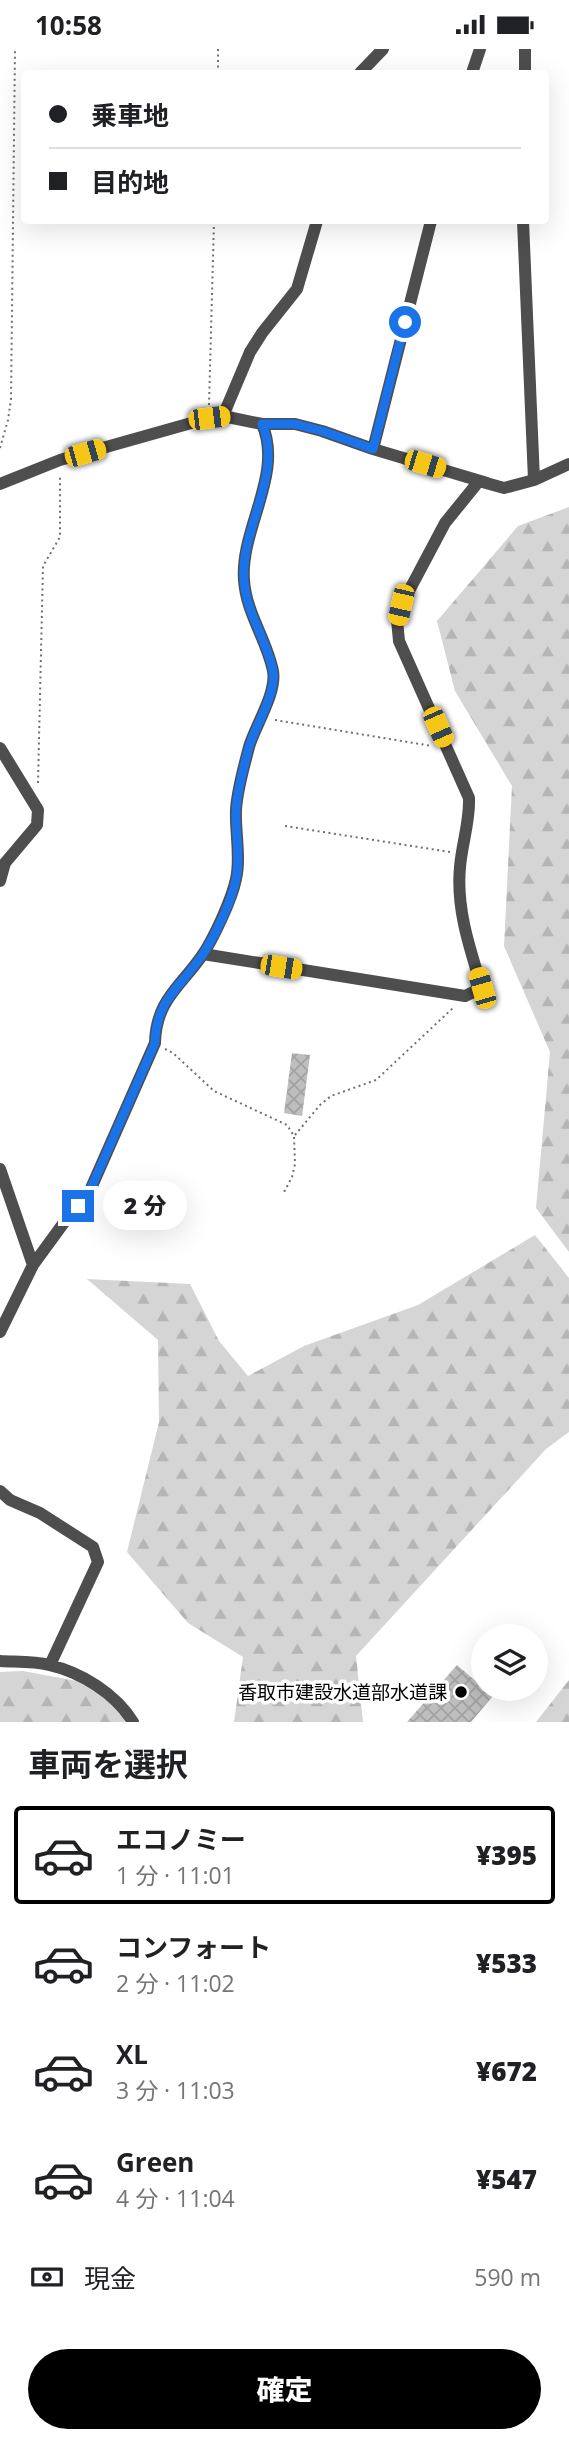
<!DOCTYPE html>
<html lang="ja">
<meta charset="utf-8">
<style>
:root{--surface:#fff;--page:#f6f6f6;--text:#202124;--muted:#757577;--line:#e0e0e0;--accent:#000}
body{margin:0;font-family:"Open Sans","Noto Sans JP",sans-serif;background:var(--page);color:var(--text);height:100vh;display:flex;flex-direction:column;font-size:26px;white-space:nowrap}
*{box-sizing:border-box;margin:0}
p{font-size:23px;color:var(--muted)}
.icon{flex:none;width:38px;height:38px;fill:none;stroke:currentColor;stroke-width:2;stroke-linecap:round;stroke-linejoin:round}
.map{position:relative;height:1673px;overflow:hidden}
.panel{display:flex;flex-direction:column;background:var(--surface);flex:1}
.panel>*{flex:none}
.top-card{position:absolute;left:21px;top:21px;width:528px;height:154px;border-radius:7px;box-shadow:0 7px 28px #0002;display:grid;align-content:center;height:154px;padding:0 28px;background:var(--surface)}
.tools{position:absolute;left:471px;top:1575px;display:grid;gap:14px}
.tools a{display:grid;place-items:center;width:77px;height:77px;border-radius:50%;background:var(--surface);box-shadow:0 7px 28px #0002;font-size:35px}
.end{position:absolute;width:32px;height:32px;margin:-16px;border:9px solid #1a73e8;background:#fff;box-shadow:0 0 0 4px #fff}
.from{border-radius:50%}
.bubble{position:absolute;height:49px;border-radius:24px;background:var(--surface);box-shadow:0 7px 28px #0002;font-size:23px;font-weight:800;line-height:49px;text-align:center}
.car{position:absolute;width:21px;height:42px;margin:-21px -10px;border-radius:9px;box-shadow:0 0 5px 2px #0007;background:linear-gradient(#f5c518 24%,#345 0 40%,#f5c518 0 76%,#345 0 86%,#f5c518 0)}
.top-card b{display:flex;align-items:center;gap:24px;height:66px;font-size:26px}
.top-card b+b{border-top:2px solid var(--line)}
.top-card i{width:18px;height:18px;background:var(--text)}
ul{padding:0;list-style:none}
li{display:flex;align-items:center;gap:21px;height:98px;margin:0 14px 10px;padding:0 14px;border:4px solid transparent;border-radius:7px}
li div{flex:1}
li b{display:block;font-size:26px}
li em{font-style:normal;font-weight:800}
li.current{border-color:var(--accent)}
li>.icon{width:63px;height:63px;stroke-width:1.5}
h2{padding:0 28px;font-size:32px;line-height:84px}
.pay{display:flex;align-items:center;gap:18px;height:77px;padding:0 28px;font-size:26px}
.pay p{margin-inline-start:auto}
.action{display:flex;gap:14px;margin-top:auto;padding:14px 28px}
.action a{flex:1;height:80px;border-radius:42px;background:var(--accent);color:#fff;font-size:28px;font-weight:800;line-height:80px;text-align:center}
.status{display:flex;justify-content:space-between;align-items:center;height:49px;padding:0 35px;background:var(--surface);direction:ltr}
.status svg{height:19px;fill:currentColor}
.map>svg:first-child{display:block}
.forest{fill:url(#forest-firs)}
.building{fill:url(#building-cross-hatch)}
.lines{fill:none;stroke-linecap:round;stroke-linejoin:round}
.path{stroke:#707070;stroke-width:2;stroke-dasharray:2 3.5;stroke-linecap:butt}
.street{stroke:#4e4e4e;stroke-width:12}
.route{stroke:#1a73e8;stroke-width:9}
.poi-dot{fill:#000;stroke:#fff;stroke-width:2.5}
.labels{text-anchor:middle;dominant-baseline:central;stroke-width:7;stroke-linejoin:round;paint-order:stroke}
.poi-label{font-size:19px;fill:#000;stroke:#fff;text-anchor:end}
</style>
<div class="status"><b>10:58</b><svg viewBox="0 0 49 12"><path d="M0 12V9h3v3zM5 12V6h3v6zM10 12V3h3v9zM15 12V0h3v12zM26 1h20v11H26zM47 4h2v5h-2z"/></svg></div>
<div class="map">
<svg width="569" height="1673" viewBox="0 0 569 1673">
<defs>
<pattern id="forest-firs" width="22" height="20" patternUnits="userSpaceOnUse" patternTransform="scale(1.75)"><rect width="22" height="20" fill="#d5d5d5"/><path d="M5 1l3.5 6h-7zM16 11l3.5 6h-7z" fill="#b5b5b5"/></pattern>
<pattern id="building-cross-hatch" width="8" height="8" patternUnits="userSpaceOnUse" patternTransform="scale(1.75)"><rect width="8" height="8" fill="#bebebe"/><path d="M0 0l8 8M0 8l8-8" fill="none" stroke="#a2a2a2"/></pattern>
</defs>
<rect width="100%" height="100%" fill="#fff"/>
<path class="forest" d="M 569,458 L 569,1203 L 536,1159 L 550,1003 L 504,897 L 512,737 L 455,642 L 437,572 L 518,477 Z
M 535,1186 L 569,1229 L 569,1383 L 546,1400 L 356,1607 L 363,1673 L 234,1673 L 243,1608 L 188,1574 L 127,1503 L 159,1373 L 158,1291 L 87,1230 L 190,1235 L 219,1292 L 248,1327 L 304,1297 L 418,1256 Z
M 23,1622 L 82,1633 L 119,1660 L 125,1673 L 0,1673 L 0,1623 Z
M 569,1631 L 569,1673 L 536,1673 Z"/>
<path class="building" d="M 292,1004 L 310,1006 L 302,1067 L 284,1064 Z
M 457,1616 L 493,1647 L 471,1673 L 407,1673 Z"/>
<g class="lines">
<path class="path" d="M 218,24 L 218,0
M 209,356 L 214,172
M 0,399 L 8,371 L 11,350 L 15,0
M 275,671 L 432,697
M 38,734 L 43,517 L 60,488 L 60,426
M 285,777 L 450,803
M 165,1000 L 173,1004 L 214,1042 L 287,1076 L 294,1087 L 295,1115 L 292,1128 L 283,1145
M 295,1086 L 320,1056 L 331,1047 L 376,1031 L 454,958"/>
<path class="street" d="M 360,24 L 383,0
M 472,24 L 480,0
M 525,24 L 525,0
M 317,172 L 297,240 L 262,284 L 250,303 L 223,367 L 262,375 L 295,375 L 322,382 L 373,400 L 431,172
M 523,172 L 534,431
M 373,400 L 487,434
M 0,435 L 60,411 L 209,369 L 223,367
M 0,699 L 38,761 L 37,776 L 5,814 L 0,832
M 203,905 L 465,947 L 482,939 C 470,900 456,860 460,818 C 462,794 470,772 469,749 L 399,592 L 397,571 L 401,557 L 445,474 L 479,432 L 504,439 L 534,431 L 569,415
M 0,1120 L 33,1216
M 0,1283 L 33,1216 L 68,1168 L 88,1146 L 155,994 C 156,952 179,939 201,908 C 213,891 232,850 236,830 C 241,808 235,783 236,761 C 237,741 244,718 249,698 C 255,677 277,644 273,622 C 267,591 246,564 244,531 C 240,480 284,425 262,375
M 0,1442 L 10,1451 L 40,1464 L 93,1498 L 98,1513 L 50,1616
M 0,1612 C 16,1613 34,1612 49,1616 C 81,1623 116,1645 133,1673"/>
</g>
<g class="lines">
<path class="route" d="M 78,1157 L 88,1146 L 155,994 C 156,952 179,939 201,908 C 214,889 232,852 236,830 C 241,808 235,783 236,761 C 237,741 244,718 249,698 C 255,677 277,644 273,622 C 267,591 246,564 244,531 C 240,480 284,425 262,375 L 295,375 L 322,382 L 373,400 L 405,273"/>
</g>
<circle class="poi-dot" cx="461" cy="1643" r="7"/>
<g class="labels">
<g class="poi-label">
<text x="447" y="1643">香取市建設水道部水道課</text>
</g>
</g>
</svg>
<div class="tools">
<a><svg class="icon" aria-label="layers" viewBox="0 0 24 24"><path d="M12 4l9 5-9 5-9-5zM3 14l9 5 9-5"/></svg></a>
</div>
<i class="end from" style="left:405px;top:273px"></i>
<i class="end" style="left:78px;top:1157px"></i>
<div class="bubble" style="left:103px;top:1132px;width:84px">2 分</div>
<i class="car" style="left:209px;top:369px;rotate:83deg"></i>
<i class="car" style="left:85px;top:404px;rotate:74deg"></i>
<i class="car" style="left:425px;top:415px;rotate:107deg"></i>
<i class="car" style="left:401px;top:556px;rotate:193deg"></i>
<i class="car" style="left:438px;top:678px;rotate:156deg"></i>
<i class="car" style="left:281px;top:918px;rotate:99deg"></i>
<i class="car" style="left:482px;top:939px;rotate:344deg"></i>
<div class="top-card">
<b><i class="from"></i>乗車地</b>
<b><i></i>目的地</b>
</div>
</div>
<section class="panel">
<h2>車両を選択</h2>
<ul>
<li class="current"><svg class="icon" aria-label="car" viewBox="0 0 24 24"><path d="M5 17H2v-5l4-1 3-4h7l3 4 3 1v5h-3M9 17h6M6 11h13"/><circle cx="7" cy="17" r="2"/><circle cx="17" cy="17" r="2"/></svg><div><b>エコノミー</b><p>1 分 · 11:01</p></div><em>¥395</em></li>
<li><svg class="icon" aria-label="car" viewBox="0 0 24 24"><path d="M5 17H2v-5l4-1 3-4h7l3 4 3 1v5h-3M9 17h6M6 11h13"/><circle cx="7" cy="17" r="2"/><circle cx="17" cy="17" r="2"/></svg><div><b>コンフォート</b><p>2 分 · 11:02</p></div><em>¥533</em></li>
<li><svg class="icon" aria-label="car" viewBox="0 0 24 24"><path d="M5 17H2v-5l4-1 3-4h7l3 4 3 1v5h-3M9 17h6M6 11h13"/><circle cx="7" cy="17" r="2"/><circle cx="17" cy="17" r="2"/></svg><div><b>XL</b><p>3 分 · 11:03</p></div><em>¥672</em></li>
<li><svg class="icon" aria-label="car" viewBox="0 0 24 24"><path d="M5 17H2v-5l4-1 3-4h7l3 4 3 1v5h-3M9 17h6M6 11h13"/><circle cx="7" cy="17" r="2"/><circle cx="17" cy="17" r="2"/></svg><div><b>Green</b><p>4 分 · 11:04</p></div><em>¥547</em></li>
</ul>
<div class="pay"><svg class="icon" aria-label="cash" viewBox="0 0 24 24"><path d="M3 7h18v10H3z"/><circle cx="12" cy="12" r="2"/></svg>現金<p>590 m</p></div>
<div class="action"><a>確定</a></div>
</section>
